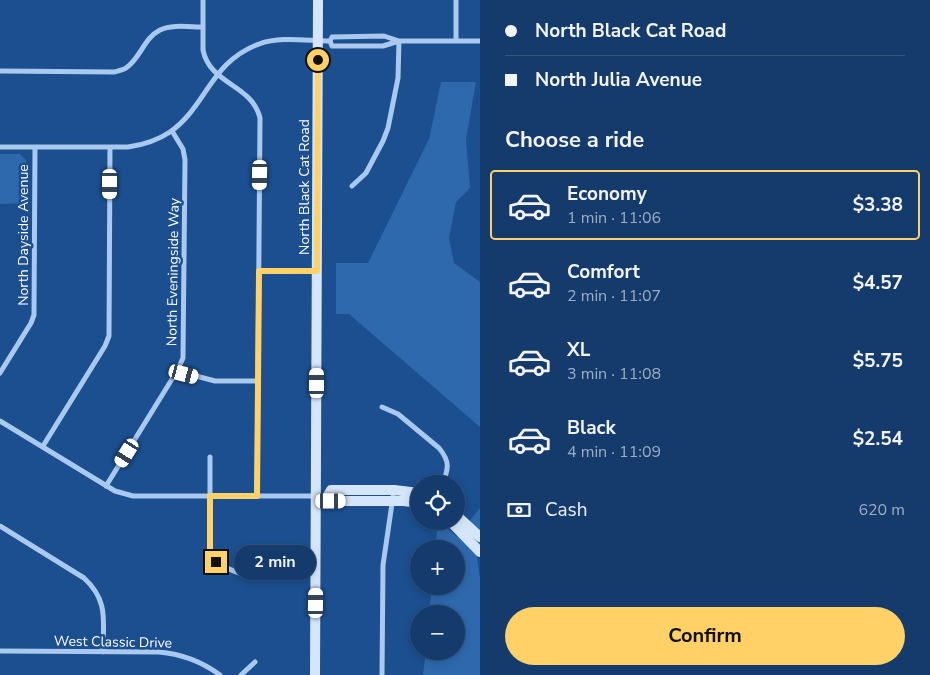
<!DOCTYPE html>
<meta charset="utf-8">
<style>
:root{--surface:#143b6b;--page:#214673;--text:#f1f3f6;--muted:#9dadc1;--line:#33557e;--accent:#ffd166}
body{margin:0;font-family:"Nunito Sans",sans-serif;background:var(--page);color:var(--text);height:100vh;display:flex;flex-direction:column;font-size:19px;white-space:nowrap}
*{box-sizing:border-box;margin:0}
p{font-size:16px;color:var(--muted)}
.icon{flex:none;width:28px;height:28px;fill:none;stroke:currentColor;stroke-width:2;stroke-linecap:round;stroke-linejoin:round}
.map{position:relative;flex:1;overflow:hidden}
.sheet{display:flex;flex-direction:column;background:var(--surface);width:450px}
.sheet>*{flex:none}
.banner{display:grid;align-content:center;height:110px;padding:0 25px;background:var(--surface)}
.buttons{position:absolute;left:410px;top:475px;display:grid;gap:10px}
.buttons a{display:grid;place-items:center;width:55px;height:55px;border-radius:50%;background:var(--surface);box-shadow:0 2px 8px #0003,0 0 0 1px var(--line);font-size:25px}
.end{position:absolute;width:22px;height:22px;margin:-11px;border:6px solid #ffd166;background:#111;box-shadow:0 0 0 2px #111}
.from{border-radius:50%}
.bubble{position:absolute;height:35px;border-radius:18px;background:var(--surface);box-shadow:0 2px 8px #0003,0 0 0 1px var(--line);font-size:16px;font-weight:700;line-height:35px;text-align:center}
.car{position:absolute;width:15px;height:30px;margin:-15px -8px;border-radius:6px;box-shadow:0 0 4px 1px #0007;background:linear-gradient(#fff 24%,#345 0 40%,#fff 0 76%,#345 0 86%,#fff 0)}
.banner b{display:flex;align-items:center;gap:18px;height:48px;font-size:19px}
.banner b+b{border-top:1px solid var(--line)}
.banner i{width:12px;height:12px;background:var(--text)}
ul{padding:0;list-style:none}
li{display:flex;align-items:center;gap:15px;height:70px;margin:0 10px 8px;padding:0 15px;border:2px solid transparent;border-radius:5px}
li div{flex:1}
li b{display:block;font-size:19px}
li em{font-style:normal;font-weight:700}
li.active{border-color:var(--accent)}
li>.icon{width:45px;height:45px;stroke-width:1.5}
h2{padding:0 25px;font-size:22px;line-height:60px}
.pay{display:flex;align-items:center;gap:12px;height:55px;padding:0 25px;font-size:19px}
.pay p{margin-inline-start:auto}
.button{display:flex;gap:10px;margin-top:auto;padding:10px 25px}
.button a{flex:1;height:58px;border-radius:30px;background:var(--accent);color:#111;font-size:20px;font-weight:700;line-height:58px;text-align:center}
main{display:flex;flex:1;min-height:0}
.map>svg:first-child{display:block}
.green{fill:#2e69ad}
.lines{fill:none;stroke-linecap:round;stroke-linejoin:round}
.street{stroke:#a9c9ee;stroke-width:5}
.secondary{stroke:#d6e6fa;stroke-width:10}
.route{stroke:#ffd166;stroke-width:6}
.labels{text-anchor:middle;dominant-baseline:central;stroke-width:5;stroke-linejoin:round;paint-order:stroke}
.street-label{font-size:14px;fill:#fff;stroke:#1b4f8f}
</style>
<main>
<div class="map">
<svg width="480" height="675" viewBox="0 0 480 675">
<rect width="100%" height="100%" fill="#1b4f8f"/>
<path class="green" d="M 441,82 L 476,82 L 466,139 L 470,188 L 456,202 L 449,238 L 454,263 L 480,282 L 480,427 L 349,314 L 336,314 L 336,263 L 368,263 L 429,139 Z
M 0,154 L 20,154 L 26,160 L 27,203 L 0,204 Z
M 480,508 L 480,554 L 477,558 L 480,578 L 480,675 L 423,675 L 426,651 L 456,651 L 456,614 L 429,614 L 432,586 L 456,586 L 456,549 L 435,549 L 438,521 L 444,525 L 457,537 Z"/>
<g class="lines">
<path class="street" d="M 203,0 L 203,50 C 210,85 252,84 260,118 L 257,496
M 456,0 L 456,41
M 399,41 L 383,46 L 332,46 L 330,41 L 332,37 L 384,36 L 399,41 L 480,41
M 0,71 L 114,72 C 118,71 123,70 126,68 C 140,59 144,38 160,30 C 172,24 190,27 203,27
M 0,147 L 128,147 C 143,145 158,140 170,132 C 207,106 210,62 259,44 C 281,36 307,41 330,41
M 352,186 L 366,173 L 383,141 L 388,128 L 398,78 L 399,41
M 259,271 L 317,271
M 177,371 L 215,381 L 258,381
M 0,373 L 31,323 L 34,315 L 35,147
M 382,407 L 398,414 L 439,448 C 450,461 449,469 442,484
M 0,421 L 115,491 L 133,496 L 316,496
M 43,446 L 105,346 L 109,336 L 110,147
M 210,457 L 210,548 C 213,566 232,570 247,576
M 106,486 L 177,371 L 183,358 L 185,160 L 183,149 L 172,131
M 0,526 L 84,578 C 109,601 103,621 103,652
M 0,651 L 159,652 C 182,654 201,661 220,675
M 241,675 L 255,662
M 382,675 L 383,565 L 394,490"/>
<path class="secondary" d="M 419,493 L 394,490 L 331,490 L 328,495 L 331,501 L 404,501 L 419,503
M 456,515 L 480,537
M 450,521 L 480,552
M 315,675 L 318,0"/>
</g>
<g class="lines">
<path class="route" d="M 216,562 L 211,556 L 210,548 L 210,496 L 257,496 L 259,271 L 317,271 L 318,60"/>
</g>
<g class="labels">
<g class="street-label">
<text transform="translate(304 187) rotate(-90)">North Black Cat Road</text>
<text transform="translate(23 235) rotate(-90)">North Dayside Avenue</text>
<text transform="translate(173 272) rotate(-89)">North Eveningside Way</text>
<text transform="translate(113 642) rotate(1)">West Classic Drive</text>
</g>
</g>
</svg>
<div class="buttons">
<a><svg class="icon" aria-label="locate" viewBox="0 0 24 24"><circle cx="12" cy="12" r="6"/><path d="M12 2v4M12 18v4M2 12h4M18 12h4"/></svg></a>
<a>+</a>
<a>−</a>
</div>
<i class="end from" style="left:318px;top:60px"></i>
<i class="end" style="left:216px;top:562px"></i>
<div class="bubble" style="left:234px;top:545px;width:82px">2 min</div>
<i class="car" style="left:260px;top:175px;rotate:181deg"></i>
<i class="car" style="left:110px;top:184px;rotate:180deg"></i>
<i class="car" style="left:184px;top:374px;rotate:105deg"></i>
<i class="car" style="left:317px;top:383px;rotate:0deg"></i>
<i class="car" style="left:127px;top:453px;rotate:212deg"></i>
<i class="car" style="left:331px;top:501px;rotate:90deg"></i>
<i class="car" style="left:316px;top:603px;rotate:1deg"></i>
</div>
<section class="sheet">
<div class="banner">
<b><i class="from"></i>North Black Cat Road</b>
<b><i></i>North Julia Avenue</b>
</div>
<h2>Choose a ride</h2>
<ul>
<li class="active"><svg class="icon" aria-label="car" viewBox="0 0 24 24"><path d="M5 17H2v-5l4-1 3-4h7l3 4 3 1v5h-3M9 17h6M6 11h13"/><circle cx="7" cy="17" r="2"/><circle cx="17" cy="17" r="2"/></svg><div><b>Economy</b><p>1 min · 11:06</p></div><em>$3.38</em></li>
<li><svg class="icon" aria-label="car" viewBox="0 0 24 24"><path d="M5 17H2v-5l4-1 3-4h7l3 4 3 1v5h-3M9 17h6M6 11h13"/><circle cx="7" cy="17" r="2"/><circle cx="17" cy="17" r="2"/></svg><div><b>Comfort</b><p>2 min · 11:07</p></div><em>$4.57</em></li>
<li><svg class="icon" aria-label="car" viewBox="0 0 24 24"><path d="M5 17H2v-5l4-1 3-4h7l3 4 3 1v5h-3M9 17h6M6 11h13"/><circle cx="7" cy="17" r="2"/><circle cx="17" cy="17" r="2"/></svg><div><b>XL</b><p>3 min · 11:08</p></div><em>$5.75</em></li>
<li><svg class="icon" aria-label="car" viewBox="0 0 24 24"><path d="M5 17H2v-5l4-1 3-4h7l3 4 3 1v5h-3M9 17h6M6 11h13"/><circle cx="7" cy="17" r="2"/><circle cx="17" cy="17" r="2"/></svg><div><b>Black</b><p>4 min · 11:09</p></div><em>$2.54</em></li>
</ul>
<div class="pay"><svg class="icon" aria-label="cash" viewBox="0 0 24 24"><path d="M3 7h18v10H3z"/><circle cx="12" cy="12" r="2"/></svg>Cash<p>620 m</p></div>
<div class="button"><a>Confirm</a></div>
</section>
</main>
